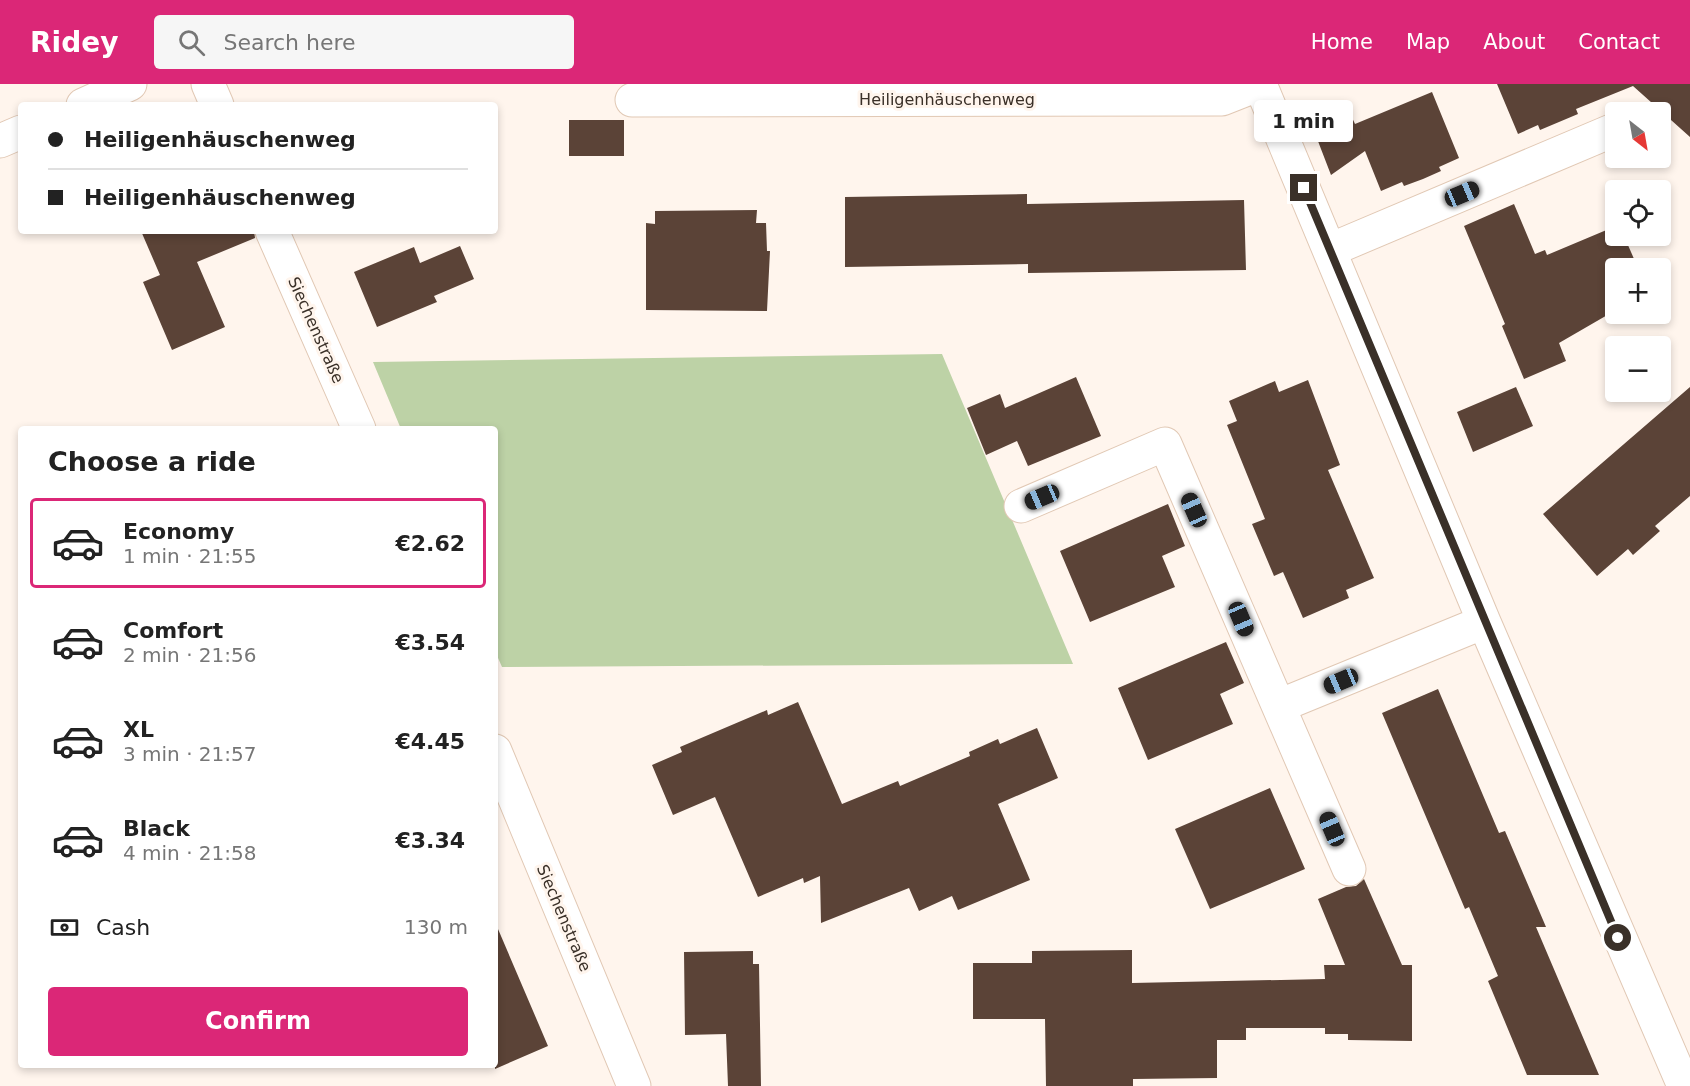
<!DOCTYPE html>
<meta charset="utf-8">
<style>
:root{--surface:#fff;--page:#f6f6f6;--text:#222;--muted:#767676;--line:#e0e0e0;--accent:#db2777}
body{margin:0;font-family:"DejaVu Sans",sans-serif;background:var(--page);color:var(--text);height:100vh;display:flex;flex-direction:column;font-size:22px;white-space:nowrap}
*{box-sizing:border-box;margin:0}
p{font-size:20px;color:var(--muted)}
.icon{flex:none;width:33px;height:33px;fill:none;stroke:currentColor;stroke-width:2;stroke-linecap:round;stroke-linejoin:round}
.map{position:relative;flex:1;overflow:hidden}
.side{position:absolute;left:18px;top:342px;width:480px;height:642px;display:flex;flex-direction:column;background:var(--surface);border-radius:6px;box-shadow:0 3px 9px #0003}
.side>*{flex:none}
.hud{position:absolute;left:18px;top:18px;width:480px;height:132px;border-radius:6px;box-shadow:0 3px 9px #0003;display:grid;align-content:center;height:132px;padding:0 30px;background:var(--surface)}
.needle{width:39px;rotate:149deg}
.buttons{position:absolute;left:1605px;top:18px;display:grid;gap:12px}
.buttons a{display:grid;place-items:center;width:66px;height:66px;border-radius:6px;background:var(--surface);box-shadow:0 3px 9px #0003;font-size:30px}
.end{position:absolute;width:27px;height:27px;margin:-14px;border:8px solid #3a3028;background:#fff;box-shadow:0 0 0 3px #fff}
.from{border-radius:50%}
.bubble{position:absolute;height:42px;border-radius:6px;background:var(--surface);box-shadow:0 3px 9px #0003;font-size:20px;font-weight:700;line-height:42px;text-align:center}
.car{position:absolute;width:18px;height:36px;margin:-18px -9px;border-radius:8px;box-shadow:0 0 4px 2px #0007;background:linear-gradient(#222 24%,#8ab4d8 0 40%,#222 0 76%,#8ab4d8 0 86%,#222 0)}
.hud b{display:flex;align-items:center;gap:21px;height:57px;font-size:22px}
.hud b+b{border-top:2px solid var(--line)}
.hud i{width:15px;height:15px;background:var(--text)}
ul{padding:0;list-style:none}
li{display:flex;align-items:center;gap:18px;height:90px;margin:0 12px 9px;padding:0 18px;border:3px solid transparent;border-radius:6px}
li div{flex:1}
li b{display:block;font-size:22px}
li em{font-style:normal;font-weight:700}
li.selected{border-color:var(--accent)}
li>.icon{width:54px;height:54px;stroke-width:1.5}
h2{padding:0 30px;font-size:27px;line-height:72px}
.pay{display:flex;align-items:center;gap:15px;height:66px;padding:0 30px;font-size:22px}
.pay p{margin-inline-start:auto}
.button{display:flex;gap:12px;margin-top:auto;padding:12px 30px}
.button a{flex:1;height:69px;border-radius:6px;background:var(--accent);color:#fff;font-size:24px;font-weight:700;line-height:69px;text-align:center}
header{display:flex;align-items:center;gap:36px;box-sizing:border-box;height:84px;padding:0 30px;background:var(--accent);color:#fff}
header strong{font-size:28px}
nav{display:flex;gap:33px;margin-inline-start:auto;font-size:21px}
.search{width:420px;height:54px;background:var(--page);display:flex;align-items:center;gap:15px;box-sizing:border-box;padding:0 21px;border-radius:6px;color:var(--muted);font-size:22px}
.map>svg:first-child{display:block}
.green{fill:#bdd2a6}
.building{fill:#5b4337}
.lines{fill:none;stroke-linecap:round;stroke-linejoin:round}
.minor-casing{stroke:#e1c8b4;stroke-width:35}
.minor{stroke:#fff;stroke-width:33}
.route{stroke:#3a3028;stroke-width:8}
.labels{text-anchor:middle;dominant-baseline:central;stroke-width:6;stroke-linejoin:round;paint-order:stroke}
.street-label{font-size:16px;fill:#3a3028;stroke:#fff5ed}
</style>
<header>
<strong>Ridey</strong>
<div class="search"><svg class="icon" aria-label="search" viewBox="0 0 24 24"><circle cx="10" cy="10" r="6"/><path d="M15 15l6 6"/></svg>Search here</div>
<nav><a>Home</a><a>Map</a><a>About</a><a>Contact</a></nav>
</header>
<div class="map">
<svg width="1690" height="1002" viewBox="0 0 1690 1002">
<rect width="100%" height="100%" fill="#fff5ed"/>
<path class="green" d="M 942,270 L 1073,580 L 502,583 L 495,567 L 495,345 L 401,345 L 373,278 Z"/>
<path class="building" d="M 1497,0 L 1690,0 L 1690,53 L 1633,2 L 1576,25 L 1578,30 L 1540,46 L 1538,41 L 1518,50 Z
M 1432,8 L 1459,74 L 1439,83 L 1441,87 L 1423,95 L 1404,102 L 1402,98 L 1381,107 L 1365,67 L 1331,91 L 1311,39 L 1348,25 L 1355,40 Z
M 569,36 L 624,36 L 624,72 L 569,72 Z
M 1027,110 L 1027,120 L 1244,116 L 1246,186 L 1028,189 L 1028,180 L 845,183 L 845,113 Z
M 1514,120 L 1535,170 L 1545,166 L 1547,171 L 1616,142 L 1616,152 L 1624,152 L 1638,184 L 1616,184 L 1616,226 L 1559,259 L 1566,277 L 1524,295 L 1502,242 L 1505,240 L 1464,142 Z
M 757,126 L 756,139 L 766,139 L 767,167 L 770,167 L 767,227 L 646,226 L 646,139 L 655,140 L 655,127 Z
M 141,147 L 254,147 L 255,154 L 197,178 L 225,243 L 172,266 L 143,198 L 160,191 Z
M 460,162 L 474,195 L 434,212 L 437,218 L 377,243 L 354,188 L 414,163 L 420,179 Z
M 1076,293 L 1101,352 L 1028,382 L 1017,357 L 986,371 L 967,324 L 1000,310 L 1005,324 Z
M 1308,296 L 1340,381 L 1328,386 L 1374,494 L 1346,506 L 1349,514 L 1303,534 L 1283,488 L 1274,492 L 1252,440 L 1265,435 L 1227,341 L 1237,337 L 1229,317 L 1275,297 L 1279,308 Z
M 1516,303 L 1533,342 L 1473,368 L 1457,328 Z
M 1690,303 L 1690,412 L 1655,442 L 1660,447 L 1633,471 L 1628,465 L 1597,492 L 1543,430 Z
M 1168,420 L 1185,462 L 1162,472 L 1175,503 L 1090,538 L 1060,467 Z
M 1226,558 L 1244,599 L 1220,610 L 1233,640 L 1148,676 L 1118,604 Z
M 1438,605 L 1499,749 L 1505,747 L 1546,843 L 1536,843 L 1599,991 L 1527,991 L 1488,897 L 1498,892 L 1469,823 L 1465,825 L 1382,629 Z
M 798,618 L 842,720 L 898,697 L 900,702 L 970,672 L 969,668 L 998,655 L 1000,660 L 1037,644 L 1058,694 L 998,720 L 1030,796 L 958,826 L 952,812 L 919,827 L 909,804 L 821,839 L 820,792 L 804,799 L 803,794 L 758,813 L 715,713 L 673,731 L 652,681 L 682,668 L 680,663 L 767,626 L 768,631 Z
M 1270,704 L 1305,785 L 1210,825 L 1175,745 Z
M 1364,795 L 1402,881 L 1412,881 L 1412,957 L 1348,956 L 1348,950 L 1325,950 L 1325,944 L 1246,944 L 1246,956 L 1217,956 L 1217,994 L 1133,995 L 1133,1002 L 1046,1002 L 1045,935 L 973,935 L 973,879 L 1032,879 L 1032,867 L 1132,866 L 1132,899 L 1325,895 L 1324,881 L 1345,881 L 1318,815 L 1346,803 L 1356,802 Z
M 495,838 L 548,962 L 495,985 Z
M 753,867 L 753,880 L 759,880 L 761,1002 L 728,1002 L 726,950 L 685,951 L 684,868 Z"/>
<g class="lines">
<defs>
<path id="minor" d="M 208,0 L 217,21
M 1260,0 L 1484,538 L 1684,1002
M 632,16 L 1222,15 L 1260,0
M 83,21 L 130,0
M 0,57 L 21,48
M 272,147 L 359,345
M 1330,166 L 1616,45
M 1021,422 L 1165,360 L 1349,785
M 1279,622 L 1484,538
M 495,667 L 634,1002"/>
</defs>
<use href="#minor" class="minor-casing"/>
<use href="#minor" class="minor"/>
</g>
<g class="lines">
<path class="route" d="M 1304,104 L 1618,854"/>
</g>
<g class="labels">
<g class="street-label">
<text x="947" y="15">Heiligenhäuschenweg</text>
<text transform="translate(316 246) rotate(66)">Siechenstraße</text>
<text transform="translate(564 834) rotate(67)">Siechenstraße</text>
</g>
</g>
</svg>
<div class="buttons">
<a><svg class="needle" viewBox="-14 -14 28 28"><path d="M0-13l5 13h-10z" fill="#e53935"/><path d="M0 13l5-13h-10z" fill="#767676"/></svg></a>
<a><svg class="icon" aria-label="locate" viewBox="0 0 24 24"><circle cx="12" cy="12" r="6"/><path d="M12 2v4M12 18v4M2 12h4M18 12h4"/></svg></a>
<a>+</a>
<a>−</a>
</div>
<i class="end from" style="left:1618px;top:854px"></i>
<i class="end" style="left:1304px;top:104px"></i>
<div class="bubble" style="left:1254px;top:16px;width:99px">1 min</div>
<i class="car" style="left:1462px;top:110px;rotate:67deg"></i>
<i class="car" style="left:1042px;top:413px;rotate:247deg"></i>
<i class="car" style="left:1194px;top:426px;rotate:336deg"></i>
<i class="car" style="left:1241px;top:535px;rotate:157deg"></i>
<i class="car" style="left:1341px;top:597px;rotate:247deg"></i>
<i class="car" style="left:1332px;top:745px;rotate:337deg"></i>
<div class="hud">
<b><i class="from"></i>Heiligenhäuschenweg</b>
<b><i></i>Heiligenhäuschenweg</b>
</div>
<section class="side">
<h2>Choose a ride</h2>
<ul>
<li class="selected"><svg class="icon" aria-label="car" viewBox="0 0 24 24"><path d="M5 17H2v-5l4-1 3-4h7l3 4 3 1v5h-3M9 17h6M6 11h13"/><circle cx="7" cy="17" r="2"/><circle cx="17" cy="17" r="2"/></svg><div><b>Economy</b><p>1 min · 21:55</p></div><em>€2.62</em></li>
<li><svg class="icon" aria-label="car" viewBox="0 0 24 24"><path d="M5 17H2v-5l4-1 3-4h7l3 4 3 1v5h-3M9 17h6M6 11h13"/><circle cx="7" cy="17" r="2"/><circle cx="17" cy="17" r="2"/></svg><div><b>Comfort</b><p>2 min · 21:56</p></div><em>€3.54</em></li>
<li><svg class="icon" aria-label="car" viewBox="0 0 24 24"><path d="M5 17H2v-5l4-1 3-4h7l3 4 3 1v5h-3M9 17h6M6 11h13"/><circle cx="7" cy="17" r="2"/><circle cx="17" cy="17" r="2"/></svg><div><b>XL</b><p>3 min · 21:57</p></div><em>€4.45</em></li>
<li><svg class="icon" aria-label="car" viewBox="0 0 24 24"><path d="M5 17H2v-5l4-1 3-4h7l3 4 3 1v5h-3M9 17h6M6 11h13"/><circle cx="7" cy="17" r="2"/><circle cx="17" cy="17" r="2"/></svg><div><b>Black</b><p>4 min · 21:58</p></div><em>€3.34</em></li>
</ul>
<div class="pay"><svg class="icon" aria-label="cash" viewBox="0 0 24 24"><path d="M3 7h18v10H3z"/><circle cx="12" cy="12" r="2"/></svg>Cash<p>130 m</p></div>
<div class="button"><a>Confirm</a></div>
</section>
</div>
